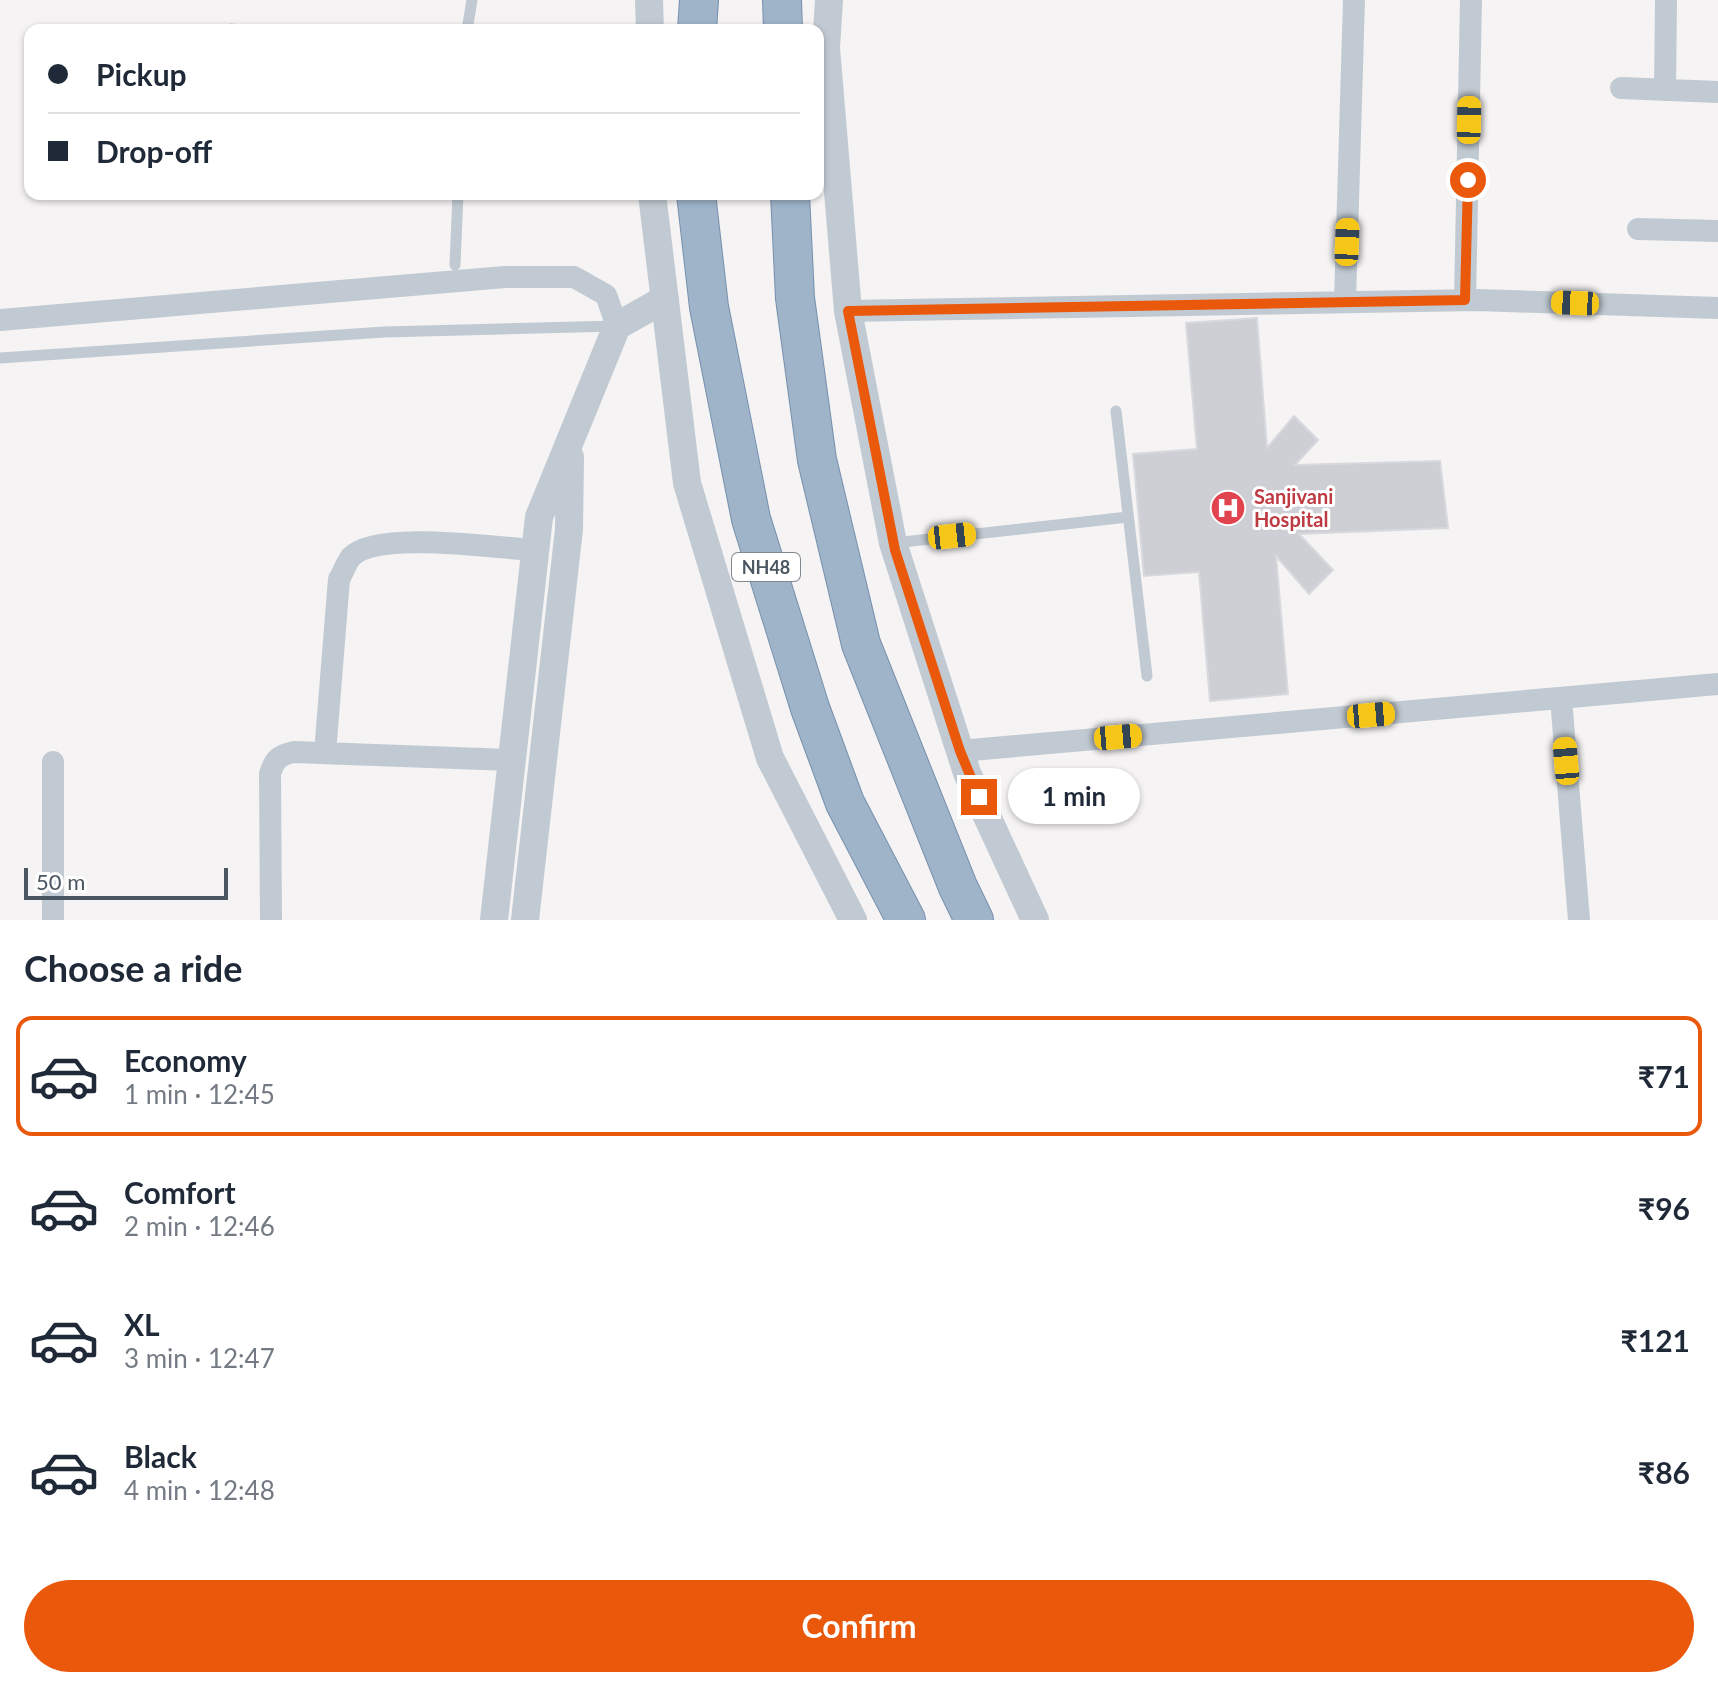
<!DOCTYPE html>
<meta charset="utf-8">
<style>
:root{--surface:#fff;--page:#f2f2f3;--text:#1f2937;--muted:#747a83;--line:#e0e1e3;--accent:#ea580c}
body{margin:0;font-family:Lato,sans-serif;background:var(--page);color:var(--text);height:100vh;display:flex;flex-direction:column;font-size:30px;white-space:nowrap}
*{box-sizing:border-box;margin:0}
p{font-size:26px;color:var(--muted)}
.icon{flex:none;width:44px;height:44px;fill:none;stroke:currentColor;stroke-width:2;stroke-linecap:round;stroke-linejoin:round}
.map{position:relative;height:920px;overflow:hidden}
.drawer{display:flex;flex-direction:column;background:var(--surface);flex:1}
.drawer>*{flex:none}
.banner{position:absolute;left:24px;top:24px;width:800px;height:176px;border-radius:16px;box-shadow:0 2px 6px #0004;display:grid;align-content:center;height:176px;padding:0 24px;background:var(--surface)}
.scale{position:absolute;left:24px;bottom:20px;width:204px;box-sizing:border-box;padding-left:8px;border:4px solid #4a5661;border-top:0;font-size:22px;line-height:28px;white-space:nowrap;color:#4a5661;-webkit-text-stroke:6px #fff;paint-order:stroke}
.end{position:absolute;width:36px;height:36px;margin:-18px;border:10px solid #ea580c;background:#fff;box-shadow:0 0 0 4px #fff}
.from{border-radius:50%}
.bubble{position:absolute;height:56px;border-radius:28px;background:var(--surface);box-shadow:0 2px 6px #0004;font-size:26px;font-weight:700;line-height:56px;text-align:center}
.car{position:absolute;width:24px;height:48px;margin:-24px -12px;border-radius:10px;box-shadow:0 0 6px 2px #0007;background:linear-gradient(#f5c518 24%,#345 0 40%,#f5c518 0 76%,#345 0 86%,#f5c518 0)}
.banner b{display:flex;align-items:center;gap:28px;height:76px;font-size:30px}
.banner b+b{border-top:2px solid var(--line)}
.banner i{width:20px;height:20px;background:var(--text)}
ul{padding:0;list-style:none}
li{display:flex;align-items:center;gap:24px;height:120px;margin:0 16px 12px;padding:0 8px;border:4px solid transparent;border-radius:16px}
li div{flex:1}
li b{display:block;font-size:30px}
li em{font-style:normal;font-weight:700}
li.selected{border-color:var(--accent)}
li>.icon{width:72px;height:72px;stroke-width:1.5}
h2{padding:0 24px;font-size:36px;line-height:96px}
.action{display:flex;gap:16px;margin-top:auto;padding:16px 24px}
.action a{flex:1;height:92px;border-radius:48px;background:var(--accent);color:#fff;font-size:32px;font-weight:700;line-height:92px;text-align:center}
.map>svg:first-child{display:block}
.building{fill:#cdcfd5;stroke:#d7d9de;stroke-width:2}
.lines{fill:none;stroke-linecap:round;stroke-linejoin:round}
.trunk-casing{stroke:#7690ad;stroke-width:40}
.service{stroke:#c1cad2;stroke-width:11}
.minor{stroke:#c1cad2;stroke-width:22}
.tertiary{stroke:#c1cad2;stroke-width:28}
.trunk{stroke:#9fb4c9;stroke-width:38}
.route{stroke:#ea580c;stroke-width:10}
.labels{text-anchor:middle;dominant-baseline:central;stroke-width:6;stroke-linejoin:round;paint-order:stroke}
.shield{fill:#fff;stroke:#808990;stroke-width:2}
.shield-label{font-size:18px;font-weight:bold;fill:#4a5661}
.health-label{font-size:20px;font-weight:bold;fill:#be3a42;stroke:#fff;text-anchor:start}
</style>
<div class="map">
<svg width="1718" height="920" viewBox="0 0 1718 920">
<rect width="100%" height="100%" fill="#f5f3f3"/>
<path class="building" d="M 1257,318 L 1267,448 L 1294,416 L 1318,440 L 1295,465 L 1440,461 L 1448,528 L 1299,534 L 1333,570 L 1309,594 L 1276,556 L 1288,694 L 1210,701 L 1199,572 L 1144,576 L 1133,454 L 1197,449 L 1186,323 Z"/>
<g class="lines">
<defs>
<path id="trunk" d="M 782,0 L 783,30
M 697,30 L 699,0
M 696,194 L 709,307 L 751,519 L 810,708 L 845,803 L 906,920
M 790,194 L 795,298 L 817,460 L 861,644 L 958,887 L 974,920"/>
</defs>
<use href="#trunk" class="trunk-casing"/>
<path class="service" d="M 231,29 L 240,30
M 467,30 L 472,0
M 455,265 L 458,194
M 0,358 L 384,332 L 616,326
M 1116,411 L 1147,676
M 894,543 L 1128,517"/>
<path class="minor" d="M 1621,88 L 1718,92
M 1665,90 L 1666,0
M 1638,229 L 1718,231
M 1465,300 L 1471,0
M 1345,302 L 1354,0
M 848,311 L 1477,300 L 1718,308
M 0,320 L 505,277 L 574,277 L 606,295 L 617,326
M 1561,698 L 1579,920
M 960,751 L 1718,684
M 325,753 L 339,579 C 343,573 346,563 351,557 C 377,530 495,548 534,550
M 53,762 L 53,920
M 271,920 L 270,774 C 274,760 279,755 294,752 L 510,760"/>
<path class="tertiary" d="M 649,0 L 650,30
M 829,0 L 826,48 L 848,311 L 893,543 L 967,773 L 1035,920
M 652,194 L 687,483 L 770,758 L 853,920
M 494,920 L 539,517 L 617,326 L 665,299
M 525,920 L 569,529 L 570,457"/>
<use href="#trunk" class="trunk"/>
</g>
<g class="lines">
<path class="route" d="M 979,797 L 960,751 L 895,550 L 848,311 L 1465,300 L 1468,180"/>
</g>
<defs>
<symbol id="hospital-disc" viewBox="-11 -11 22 22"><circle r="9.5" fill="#e0444e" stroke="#fff"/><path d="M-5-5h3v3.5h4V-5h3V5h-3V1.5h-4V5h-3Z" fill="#fff"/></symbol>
</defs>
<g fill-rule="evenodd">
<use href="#hospital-disc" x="1208" y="488" width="40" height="40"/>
</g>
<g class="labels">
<rect class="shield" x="732" y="553" width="68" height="28" rx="6"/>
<g class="shield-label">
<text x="766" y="567">NH48</text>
</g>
<g class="health-label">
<text x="1254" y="496">Sanjivani<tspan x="1254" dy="23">Hospital</tspan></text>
</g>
</g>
</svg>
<div class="scale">50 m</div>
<i class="end from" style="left:1468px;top:180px"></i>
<i class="end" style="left:979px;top:797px"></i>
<div class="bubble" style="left:1008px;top:768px;width:132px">1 min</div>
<i class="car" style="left:1469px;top:120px;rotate:1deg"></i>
<i class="car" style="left:1347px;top:242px;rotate:2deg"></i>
<i class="car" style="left:1575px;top:303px;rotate:272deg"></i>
<i class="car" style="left:952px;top:536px;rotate:84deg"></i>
<i class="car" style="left:1371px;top:715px;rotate:85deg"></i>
<i class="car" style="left:1118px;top:737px;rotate:85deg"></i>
<i class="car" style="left:1566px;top:761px;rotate:355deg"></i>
<div class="banner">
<b><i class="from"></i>Pickup</b>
<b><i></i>Drop-off</b>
</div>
</div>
<section class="drawer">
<h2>Choose a ride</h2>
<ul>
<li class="selected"><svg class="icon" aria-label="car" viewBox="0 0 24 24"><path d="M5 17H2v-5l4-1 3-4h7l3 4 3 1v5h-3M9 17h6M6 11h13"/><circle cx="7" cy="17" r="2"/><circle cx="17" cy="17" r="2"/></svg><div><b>Economy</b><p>1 min · 12:45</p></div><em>₹71</em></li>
<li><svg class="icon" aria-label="car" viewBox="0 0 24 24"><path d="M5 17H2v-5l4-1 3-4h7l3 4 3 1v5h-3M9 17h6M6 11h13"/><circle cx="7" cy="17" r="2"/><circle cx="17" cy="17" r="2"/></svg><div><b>Comfort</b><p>2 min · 12:46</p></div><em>₹96</em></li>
<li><svg class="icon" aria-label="car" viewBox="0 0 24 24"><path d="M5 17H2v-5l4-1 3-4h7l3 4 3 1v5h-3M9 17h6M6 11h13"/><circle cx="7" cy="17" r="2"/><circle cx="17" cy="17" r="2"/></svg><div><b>XL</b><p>3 min · 12:47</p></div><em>₹121</em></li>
<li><svg class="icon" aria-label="car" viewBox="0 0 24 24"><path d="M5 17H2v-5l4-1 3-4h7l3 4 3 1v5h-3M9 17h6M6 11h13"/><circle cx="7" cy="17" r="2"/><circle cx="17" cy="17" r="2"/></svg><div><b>Black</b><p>4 min · 12:48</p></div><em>₹86</em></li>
</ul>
<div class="action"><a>Confirm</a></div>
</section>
